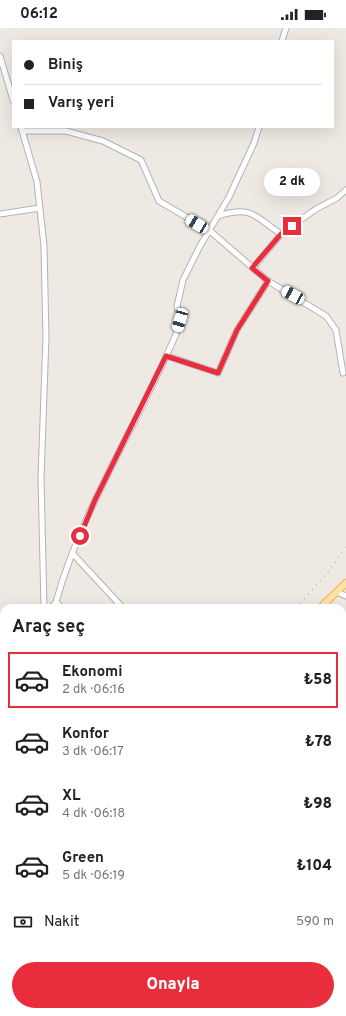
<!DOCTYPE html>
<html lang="tr">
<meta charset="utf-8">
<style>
:root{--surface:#fff;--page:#f6f6f6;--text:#222;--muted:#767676;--line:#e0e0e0;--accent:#e92d3c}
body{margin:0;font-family:Overpass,sans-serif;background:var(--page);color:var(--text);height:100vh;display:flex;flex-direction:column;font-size:15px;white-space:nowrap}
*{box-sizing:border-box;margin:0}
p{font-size:13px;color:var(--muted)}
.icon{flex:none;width:22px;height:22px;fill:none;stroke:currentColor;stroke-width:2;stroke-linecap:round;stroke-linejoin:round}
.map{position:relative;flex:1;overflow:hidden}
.details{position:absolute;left:0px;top:576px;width:346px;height:412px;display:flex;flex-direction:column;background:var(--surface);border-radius:12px 12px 0 0;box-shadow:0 4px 16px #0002}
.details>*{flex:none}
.banner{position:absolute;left:12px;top:12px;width:322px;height:88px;border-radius:0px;box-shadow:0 4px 16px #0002;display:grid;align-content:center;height:88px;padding:0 12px;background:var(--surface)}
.end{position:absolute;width:18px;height:18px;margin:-9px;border:5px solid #e92d3c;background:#fff;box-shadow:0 0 0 2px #fff}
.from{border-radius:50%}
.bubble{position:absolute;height:28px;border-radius:14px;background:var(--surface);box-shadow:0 4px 16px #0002;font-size:13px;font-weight:800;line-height:28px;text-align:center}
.car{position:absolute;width:12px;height:24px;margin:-12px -6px;border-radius:5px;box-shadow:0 0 3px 1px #0007;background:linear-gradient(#fff 24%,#345 0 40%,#fff 0 76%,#345 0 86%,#fff 0)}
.banner b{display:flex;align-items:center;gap:14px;height:38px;font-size:15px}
.banner b+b{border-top:1px solid var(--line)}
.banner i{width:10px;height:10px;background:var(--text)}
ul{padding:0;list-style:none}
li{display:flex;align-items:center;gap:12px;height:56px;margin:0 8px 6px;padding:0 4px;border:2px solid transparent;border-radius:0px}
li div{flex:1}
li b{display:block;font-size:15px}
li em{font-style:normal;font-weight:800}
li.current{border-color:var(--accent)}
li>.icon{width:36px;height:36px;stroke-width:1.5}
h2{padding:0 12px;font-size:18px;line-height:48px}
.pay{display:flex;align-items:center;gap:10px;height:44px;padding:0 12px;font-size:15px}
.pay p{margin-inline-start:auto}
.button{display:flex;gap:8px;margin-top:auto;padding:8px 12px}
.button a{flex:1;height:46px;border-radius:24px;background:var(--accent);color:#fff;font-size:16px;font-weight:800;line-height:46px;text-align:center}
.status{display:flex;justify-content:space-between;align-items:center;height:28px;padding:0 20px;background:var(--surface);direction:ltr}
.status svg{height:11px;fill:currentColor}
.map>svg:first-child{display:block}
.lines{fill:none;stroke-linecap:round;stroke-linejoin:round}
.minor-casing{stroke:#b0b4b8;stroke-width:7}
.major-casing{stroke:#f1af58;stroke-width:8}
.minor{stroke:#fff;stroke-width:5}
.major{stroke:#ffe3a6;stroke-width:6}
.rail{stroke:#b2b3b3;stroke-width:1.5;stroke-dasharray:1 5;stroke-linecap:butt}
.major-bridge-casing{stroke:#f1af58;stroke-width:8;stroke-linecap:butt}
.major-bridge{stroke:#ffe3a6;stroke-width:6}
.route{stroke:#e92d3c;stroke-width:5}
</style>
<div class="status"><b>06:12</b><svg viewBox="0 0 49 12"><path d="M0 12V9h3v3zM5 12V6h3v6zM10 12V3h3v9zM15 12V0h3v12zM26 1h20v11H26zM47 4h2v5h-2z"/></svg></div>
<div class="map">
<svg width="346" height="988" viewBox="0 0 346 988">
<rect width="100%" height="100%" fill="#eee9e2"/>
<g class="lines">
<defs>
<path id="minor" d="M 282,13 L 286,0
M 0,28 L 13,72
M 21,99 L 37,154 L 44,218 L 46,309 L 41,450 L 44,580
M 22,103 L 66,103 L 103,113 L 141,132 L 159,173 L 210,203 L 253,240 L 281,206 L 316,181 L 337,170 L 346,162
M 0,186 L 40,180
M 218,188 C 252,177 254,188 281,206
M 268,253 L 326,288 L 336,302 L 343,345
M 167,328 L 218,345 L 237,302 L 268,253 L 253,240
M 73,526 L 123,580
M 337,564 L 346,568
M 56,574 L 62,580
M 326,574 L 329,580
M 51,580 L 56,574 C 82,480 138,396 176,306 L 180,292 L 177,278 L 183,252 L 200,218 L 229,169 L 254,115 L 259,99
M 0,684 L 4,676
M 342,798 L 346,790
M 0,868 L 4,867
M 0,915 L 4,914
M 18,988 L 23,984
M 165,988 L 166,984
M 246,988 L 248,984"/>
<path id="major" d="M 320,580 L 346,555
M 342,594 L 346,591
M 0,829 L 4,826
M 2,832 L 4,831
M 0,859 L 4,847"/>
</defs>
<use href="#minor" class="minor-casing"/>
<use href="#major" class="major-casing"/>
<use href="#minor" class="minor"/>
<use href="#major" class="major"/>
<path class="rail" d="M 296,580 L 328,544 L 346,519
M 0,814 L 4,811"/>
<defs>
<path id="major-bridge" d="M 0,839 L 4,848"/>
</defs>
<use href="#major-bridge" class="major-bridge-casing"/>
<use href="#major-bridge" class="major-bridge"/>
</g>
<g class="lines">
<path class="route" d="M 80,508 L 95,472 L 166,328 L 218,345 L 237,302 L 268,253 L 252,240 L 281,206 L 292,198"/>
</g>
</svg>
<i class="end from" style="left:80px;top:508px"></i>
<i class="end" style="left:292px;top:198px"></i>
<div class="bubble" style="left:264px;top:140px;width:56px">2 dk</div>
<i class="car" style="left:197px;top:196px;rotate:301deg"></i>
<i class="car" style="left:293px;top:267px;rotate:299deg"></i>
<i class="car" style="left:180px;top:292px;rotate:196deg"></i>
<div class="banner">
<b><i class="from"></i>Biniş</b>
<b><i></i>Varış yeri</b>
</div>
<section class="details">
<h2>Araç seç</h2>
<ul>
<li class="current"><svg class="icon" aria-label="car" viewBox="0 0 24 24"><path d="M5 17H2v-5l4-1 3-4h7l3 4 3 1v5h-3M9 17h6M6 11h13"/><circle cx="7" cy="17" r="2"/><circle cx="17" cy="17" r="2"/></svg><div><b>Ekonomi</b><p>2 dk · 06:16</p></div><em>₺58</em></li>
<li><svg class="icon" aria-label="car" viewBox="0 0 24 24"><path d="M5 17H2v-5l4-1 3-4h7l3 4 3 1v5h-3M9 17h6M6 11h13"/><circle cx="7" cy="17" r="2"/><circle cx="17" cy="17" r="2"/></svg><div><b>Konfor</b><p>3 dk · 06:17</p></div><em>₺78</em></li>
<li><svg class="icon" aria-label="car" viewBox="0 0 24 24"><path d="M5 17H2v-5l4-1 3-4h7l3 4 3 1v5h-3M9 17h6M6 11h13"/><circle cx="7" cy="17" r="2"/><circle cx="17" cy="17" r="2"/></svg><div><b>XL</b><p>4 dk · 06:18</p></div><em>₺98</em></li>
<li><svg class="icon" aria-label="car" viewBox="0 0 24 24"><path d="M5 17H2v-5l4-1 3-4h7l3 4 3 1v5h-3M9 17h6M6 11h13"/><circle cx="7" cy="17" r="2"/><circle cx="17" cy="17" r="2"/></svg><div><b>Green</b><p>5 dk · 06:19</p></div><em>₺104</em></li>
</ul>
<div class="pay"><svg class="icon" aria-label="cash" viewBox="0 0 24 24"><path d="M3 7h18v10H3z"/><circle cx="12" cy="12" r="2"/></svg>Nakit<p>590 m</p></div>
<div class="button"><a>Onayla</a></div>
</section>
</div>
